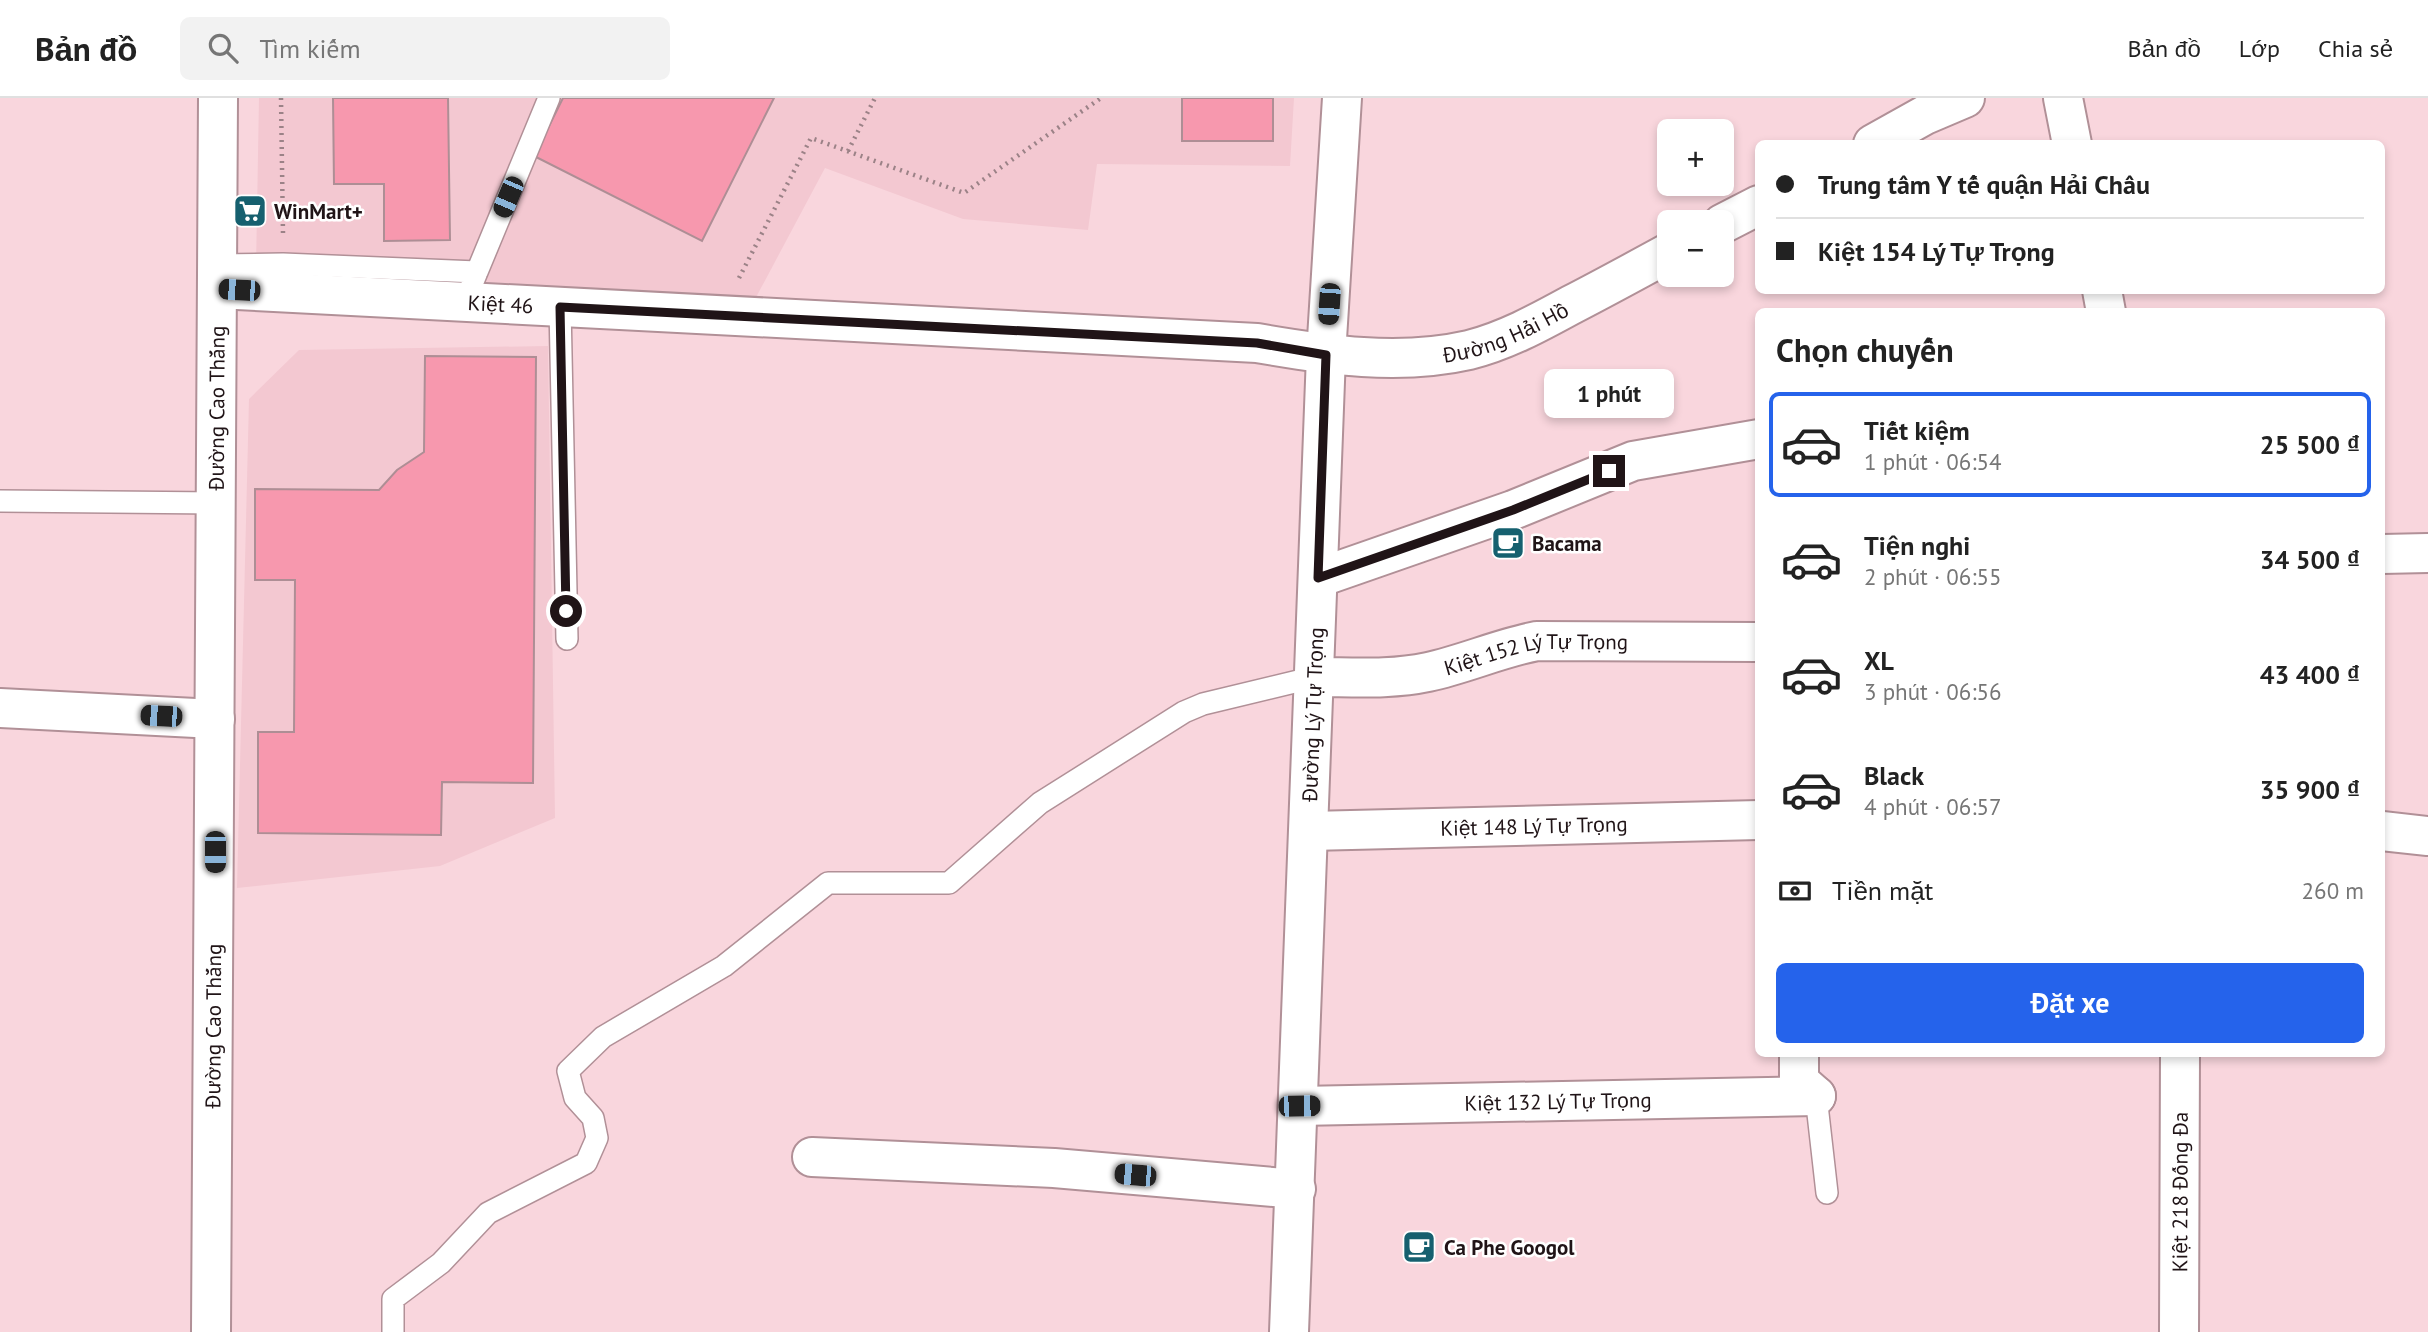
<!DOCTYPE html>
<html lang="vi">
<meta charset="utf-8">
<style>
:root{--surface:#fff;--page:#f2f2f2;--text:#222;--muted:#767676;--line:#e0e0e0;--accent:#2563eb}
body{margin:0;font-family:"PT Sans",sans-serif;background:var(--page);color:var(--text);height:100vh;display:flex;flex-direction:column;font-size:26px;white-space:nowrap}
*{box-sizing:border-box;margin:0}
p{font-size:23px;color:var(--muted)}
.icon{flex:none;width:38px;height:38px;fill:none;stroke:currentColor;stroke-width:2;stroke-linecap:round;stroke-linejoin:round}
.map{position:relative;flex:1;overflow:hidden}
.details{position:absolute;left:1755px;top:210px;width:630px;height:749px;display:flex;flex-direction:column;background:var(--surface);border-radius:10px;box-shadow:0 4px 10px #0003}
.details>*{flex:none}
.top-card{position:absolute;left:1755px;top:42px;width:630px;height:154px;border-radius:10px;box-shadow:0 4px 10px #0003;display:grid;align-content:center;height:154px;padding:0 21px;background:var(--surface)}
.tools{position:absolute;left:1657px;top:21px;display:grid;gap:14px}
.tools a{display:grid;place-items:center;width:77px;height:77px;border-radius:10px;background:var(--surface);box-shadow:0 4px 10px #0003;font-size:35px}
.end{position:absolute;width:32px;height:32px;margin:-16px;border:9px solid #201417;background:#fff;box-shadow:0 0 0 4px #fff}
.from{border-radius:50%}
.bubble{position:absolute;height:49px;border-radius:10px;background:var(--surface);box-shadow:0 4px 10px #0003;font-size:23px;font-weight:700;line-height:49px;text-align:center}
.car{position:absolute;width:21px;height:42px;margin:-21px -10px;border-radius:9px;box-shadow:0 0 5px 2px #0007;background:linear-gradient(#222 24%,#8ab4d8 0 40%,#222 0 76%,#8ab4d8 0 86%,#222 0)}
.top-card b{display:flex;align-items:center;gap:24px;height:66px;font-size:26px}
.top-card b+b{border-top:2px solid var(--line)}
.top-card i{width:18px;height:18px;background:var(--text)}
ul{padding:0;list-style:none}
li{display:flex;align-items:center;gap:21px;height:105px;margin:0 14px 10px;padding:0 7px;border:4px solid transparent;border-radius:10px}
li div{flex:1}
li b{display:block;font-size:26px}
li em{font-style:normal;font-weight:700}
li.current{border-color:var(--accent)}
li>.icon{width:63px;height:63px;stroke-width:1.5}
h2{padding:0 21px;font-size:32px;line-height:84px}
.pay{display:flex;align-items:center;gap:18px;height:77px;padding:0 21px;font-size:26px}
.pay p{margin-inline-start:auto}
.button{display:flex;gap:14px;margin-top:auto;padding:14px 21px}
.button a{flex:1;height:80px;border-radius:10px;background:var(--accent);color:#fff;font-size:28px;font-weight:700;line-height:80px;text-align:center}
header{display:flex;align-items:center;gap:42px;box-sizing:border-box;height:98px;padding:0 35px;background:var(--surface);border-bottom:2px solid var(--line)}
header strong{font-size:33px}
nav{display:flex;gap:38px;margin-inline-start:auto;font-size:24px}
.search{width:490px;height:63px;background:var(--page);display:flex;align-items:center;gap:18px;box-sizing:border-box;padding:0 24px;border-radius:10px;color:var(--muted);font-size:26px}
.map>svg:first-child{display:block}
.built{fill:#f3c8d1}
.building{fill:#f798ae;stroke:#ae8e95;stroke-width:2}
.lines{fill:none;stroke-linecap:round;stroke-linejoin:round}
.service-casing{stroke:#b19097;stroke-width:24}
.minor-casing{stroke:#b19097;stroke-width:42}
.tertiary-casing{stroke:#b19097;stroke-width:42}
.path{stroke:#9b8287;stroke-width:4.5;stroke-dasharray:2 5;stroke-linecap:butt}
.service{stroke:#fff;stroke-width:21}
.minor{stroke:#fff;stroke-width:38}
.tertiary{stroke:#fff;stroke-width:38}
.route{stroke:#201417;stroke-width:9}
.labels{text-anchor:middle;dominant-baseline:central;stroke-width:5;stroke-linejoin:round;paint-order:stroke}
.poi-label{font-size:21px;font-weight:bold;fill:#201417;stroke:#fff;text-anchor:start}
.street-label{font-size:21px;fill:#201417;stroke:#fff}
</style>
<header>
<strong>Bản đồ</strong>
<div class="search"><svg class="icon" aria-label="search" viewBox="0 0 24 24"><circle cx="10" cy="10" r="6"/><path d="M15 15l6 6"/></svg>Tìm kiếm</div>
<nav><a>Bản đồ</a><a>Lớp</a><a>Chia sẻ</a></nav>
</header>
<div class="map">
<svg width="2428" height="1234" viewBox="0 0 2428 1234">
<rect width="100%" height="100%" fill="#f9d6dd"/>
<path class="built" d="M 259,0 L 1294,0 L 1290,68 L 1097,66 L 1088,132 L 963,121 L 825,70 L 753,205 L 256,170 Z
M 548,248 L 555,720 L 440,768 L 237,790 L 249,301 L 299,252 Z"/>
<path class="building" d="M 333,0 L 448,0 L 450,142 L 384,143 L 384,86 L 334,86 Z
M 563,0 L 774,0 L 702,143 L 534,58 Z
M 1182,0 L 1273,0 L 1273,43 L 1182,43 Z
M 425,258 L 536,259 L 533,685 L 442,684 L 441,737 L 258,735 L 258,634 L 294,634 L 295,482 L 255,482 L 255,391 L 379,392 L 397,372 L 424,354 Z"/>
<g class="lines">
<defs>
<path id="service" d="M 217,167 L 283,166 L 477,174
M 472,186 L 549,0
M 560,209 L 567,541
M 0,403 L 218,405
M 1816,998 L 1827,1095
M 393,1234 L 393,1201 L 441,1165 L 488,1115 L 586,1065 L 597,1040 L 593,1020 L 575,1000 L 568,973 L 603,939 L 724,868 L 828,785 L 949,785 L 1040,705 L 1184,614 L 1203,606 L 1315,579"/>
<g id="minor">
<path d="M 2063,0 L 2072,46"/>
<path d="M 1873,46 L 1925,17 L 1965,0"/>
<path d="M 1722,126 L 1759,107"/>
<path id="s1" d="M 217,191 L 1257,245 C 1326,257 1399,268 1469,252 C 1505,243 1538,225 1571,207 C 1604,190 1637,172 1670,154"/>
<path d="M 2102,192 L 2106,214"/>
<path d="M 2382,456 L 2428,455"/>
<path d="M 1318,480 L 1513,412 L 1633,363 L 1759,341"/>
<path id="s2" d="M 1315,579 C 1352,579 1391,582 1428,574 C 1465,566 1500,550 1537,543 L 1759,544"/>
<path d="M 0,610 L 215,621"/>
<path id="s3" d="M 1310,733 L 1759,722"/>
<path d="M 2382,733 L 2428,738"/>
<path d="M 1799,956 L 1799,983 L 1816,998"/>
<path id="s4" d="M 1299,1008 L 1816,998"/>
<path d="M 812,1059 L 1054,1070 L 1296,1091"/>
<path id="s5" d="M 1289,1234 L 1326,257 L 1342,0"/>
<path id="s6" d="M 2179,1234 L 2180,956"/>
</g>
<g id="tertiary">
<path id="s7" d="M 211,1234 L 218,0"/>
</g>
</defs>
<use href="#service" class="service-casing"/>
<use href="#minor" class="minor-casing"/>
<use href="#tertiary" class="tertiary-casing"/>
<path class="path" d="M 281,0 L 283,136
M 848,53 L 875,0
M 739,180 L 811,40 L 964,95 L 1101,0"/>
<use href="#service" class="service"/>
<use href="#minor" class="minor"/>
<use href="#tertiary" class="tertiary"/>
</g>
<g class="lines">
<path class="route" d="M 566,513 L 560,209 L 1257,245 L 1326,257 L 1318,480 L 1513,412 L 1609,373"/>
</g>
<defs>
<symbol id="supermarket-square" viewBox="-11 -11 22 22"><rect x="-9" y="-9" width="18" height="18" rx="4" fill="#16606f" stroke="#fff"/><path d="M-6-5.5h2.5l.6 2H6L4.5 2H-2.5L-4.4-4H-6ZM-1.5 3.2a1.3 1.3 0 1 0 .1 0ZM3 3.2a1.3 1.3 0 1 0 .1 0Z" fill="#fff"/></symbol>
<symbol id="cafe-square" viewBox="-11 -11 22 22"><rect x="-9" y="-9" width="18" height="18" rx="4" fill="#16606f" stroke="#fff"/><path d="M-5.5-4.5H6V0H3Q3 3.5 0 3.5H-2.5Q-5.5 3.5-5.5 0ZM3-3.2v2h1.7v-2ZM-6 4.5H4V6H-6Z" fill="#fff"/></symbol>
</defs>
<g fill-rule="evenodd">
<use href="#supermarket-square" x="231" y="94" width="38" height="38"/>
<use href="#cafe-square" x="1489" y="426" width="38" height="38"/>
<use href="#cafe-square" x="1400" y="1130" width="38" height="38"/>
</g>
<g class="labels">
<g class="poi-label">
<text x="274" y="113">WinMart+</text>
<text x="1532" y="445">Bacama</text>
<text x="1444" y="1149">Ca Phe Googol</text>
</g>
<g class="street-label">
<text stroke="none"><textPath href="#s1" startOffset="284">Kiệt 46</textPath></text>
<text stroke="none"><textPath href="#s1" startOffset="1295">Đường Hải Hồ</textPath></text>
<text stroke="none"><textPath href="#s7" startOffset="924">Đường Cao Thắng</textPath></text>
<text stroke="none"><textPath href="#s2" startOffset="224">Kiệt 152 Lý Tự Trọng</textPath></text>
<text stroke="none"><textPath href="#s5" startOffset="618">Đường Lý Tự Trọng</textPath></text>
<text stroke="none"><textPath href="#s3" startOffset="224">Kiệt 148 Lý Tự Trọng</textPath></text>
<text stroke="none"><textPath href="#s7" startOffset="306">Đường Cao Thắng</textPath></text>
<text stroke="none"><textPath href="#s4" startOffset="259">Kiệt 132 Lý Tự Trọng</textPath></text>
<text stroke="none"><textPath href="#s6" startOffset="140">Kiệt 218 Đống Đa</textPath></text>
</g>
</g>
</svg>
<div class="tools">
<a>+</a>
<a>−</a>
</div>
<i class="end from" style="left:566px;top:513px"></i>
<i class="end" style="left:1609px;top:373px"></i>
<div class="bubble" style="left:1544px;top:271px;width:130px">1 phút</div>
<i class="car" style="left:508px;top:99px;rotate:203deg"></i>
<i class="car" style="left:239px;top:192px;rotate:273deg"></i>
<i class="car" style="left:1329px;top:206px;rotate:184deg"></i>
<i class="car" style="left:161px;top:618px;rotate:273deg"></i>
<i class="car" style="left:215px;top:754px;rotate:180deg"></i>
<i class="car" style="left:1299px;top:1008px;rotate:89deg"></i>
<i class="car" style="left:1135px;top:1077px;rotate:275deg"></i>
<div class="top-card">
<b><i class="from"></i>Trung tâm Y tế quận Hải Châu</b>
<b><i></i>Kiệt 154 Lý Tự Trọng</b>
</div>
<section class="details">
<h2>Chọn chuyến</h2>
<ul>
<li class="current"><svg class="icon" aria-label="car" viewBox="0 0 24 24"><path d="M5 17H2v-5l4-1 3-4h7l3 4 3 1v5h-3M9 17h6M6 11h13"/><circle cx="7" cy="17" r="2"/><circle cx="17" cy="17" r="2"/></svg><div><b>Tiết kiệm</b><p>1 phút · 06:54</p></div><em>25 500 ₫</em></li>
<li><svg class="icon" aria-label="car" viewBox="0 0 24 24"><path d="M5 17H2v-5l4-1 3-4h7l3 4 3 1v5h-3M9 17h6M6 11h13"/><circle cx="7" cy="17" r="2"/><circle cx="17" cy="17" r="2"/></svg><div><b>Tiện nghi</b><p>2 phút · 06:55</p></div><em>34 500 ₫</em></li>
<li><svg class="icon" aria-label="car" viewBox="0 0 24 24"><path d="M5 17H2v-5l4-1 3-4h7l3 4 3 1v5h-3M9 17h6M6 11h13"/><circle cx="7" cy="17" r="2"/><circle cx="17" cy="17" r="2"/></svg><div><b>XL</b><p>3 phút · 06:56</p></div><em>43 400 ₫</em></li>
<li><svg class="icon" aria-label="car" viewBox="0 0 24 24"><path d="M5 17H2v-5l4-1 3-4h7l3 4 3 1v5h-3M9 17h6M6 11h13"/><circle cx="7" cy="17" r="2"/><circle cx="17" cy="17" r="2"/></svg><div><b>Black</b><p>4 phút · 06:57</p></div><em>35 900 ₫</em></li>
</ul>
<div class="pay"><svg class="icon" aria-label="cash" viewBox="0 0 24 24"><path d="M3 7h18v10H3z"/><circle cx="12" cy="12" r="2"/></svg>Tiền mặt<p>260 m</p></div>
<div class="button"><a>Đặt xe</a></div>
</section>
</div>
